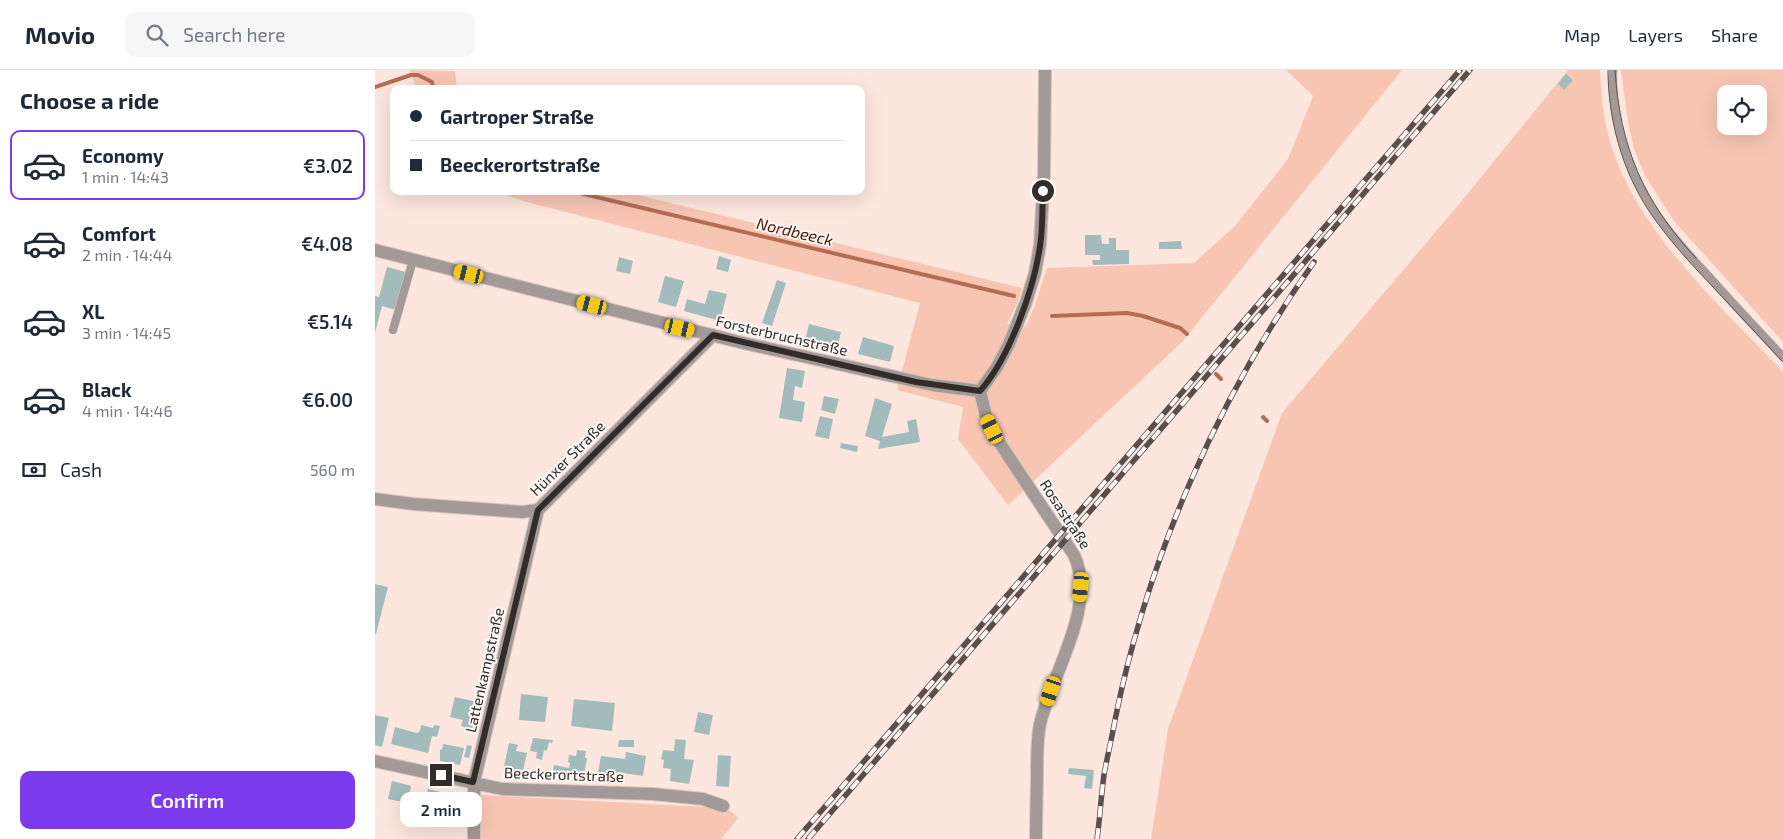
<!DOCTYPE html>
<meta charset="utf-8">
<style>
:root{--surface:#fff;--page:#f6f6f7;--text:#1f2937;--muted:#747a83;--line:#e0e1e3;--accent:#7c3aed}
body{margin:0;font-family:"Exo 2",sans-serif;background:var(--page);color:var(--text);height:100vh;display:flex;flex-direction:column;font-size:19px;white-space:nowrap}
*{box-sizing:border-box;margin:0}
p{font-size:16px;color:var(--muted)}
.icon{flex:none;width:28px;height:28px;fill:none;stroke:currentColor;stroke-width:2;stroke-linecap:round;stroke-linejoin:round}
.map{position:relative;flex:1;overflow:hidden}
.sheet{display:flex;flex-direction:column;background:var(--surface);width:375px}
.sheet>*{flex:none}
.hud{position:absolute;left:15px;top:15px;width:475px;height:110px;border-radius:10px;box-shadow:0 5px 20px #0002;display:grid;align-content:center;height:110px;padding:0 20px;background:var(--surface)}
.tools{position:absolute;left:1342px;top:15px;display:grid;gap:10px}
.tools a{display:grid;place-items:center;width:50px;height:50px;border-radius:10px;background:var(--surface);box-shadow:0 5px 20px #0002;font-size:25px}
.end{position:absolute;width:22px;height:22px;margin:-11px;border:6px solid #342c29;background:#fff;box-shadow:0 0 0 2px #fff}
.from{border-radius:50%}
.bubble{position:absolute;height:35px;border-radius:10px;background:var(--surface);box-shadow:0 5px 20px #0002;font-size:16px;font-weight:600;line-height:35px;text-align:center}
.car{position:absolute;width:15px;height:30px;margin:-15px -8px;border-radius:6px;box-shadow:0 0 4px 1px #0007;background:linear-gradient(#f5c518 24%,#345 0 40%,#f5c518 0 76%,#345 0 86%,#f5c518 0)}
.hud b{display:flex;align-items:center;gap:18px;height:48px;font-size:19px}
.hud b+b{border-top:1px solid var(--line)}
.hud i{width:12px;height:12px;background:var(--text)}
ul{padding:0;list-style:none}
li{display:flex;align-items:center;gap:15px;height:70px;margin:0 10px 8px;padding:0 10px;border:2px solid transparent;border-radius:10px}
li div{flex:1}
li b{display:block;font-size:19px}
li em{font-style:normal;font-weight:600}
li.selected{border-color:var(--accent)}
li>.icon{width:45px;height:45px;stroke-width:1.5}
h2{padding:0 20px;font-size:22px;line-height:60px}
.pay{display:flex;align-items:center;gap:12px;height:55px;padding:0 20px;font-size:19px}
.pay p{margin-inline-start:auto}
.primary-button{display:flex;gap:10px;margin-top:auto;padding:10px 20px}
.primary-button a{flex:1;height:58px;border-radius:10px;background:var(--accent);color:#fff;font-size:20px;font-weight:600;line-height:58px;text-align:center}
header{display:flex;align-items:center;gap:30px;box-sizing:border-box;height:70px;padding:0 25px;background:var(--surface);border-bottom:1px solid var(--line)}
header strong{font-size:24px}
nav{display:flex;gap:28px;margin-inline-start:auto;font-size:18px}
.search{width:350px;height:45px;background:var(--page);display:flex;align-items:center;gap:12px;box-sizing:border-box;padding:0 18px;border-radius:10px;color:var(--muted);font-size:19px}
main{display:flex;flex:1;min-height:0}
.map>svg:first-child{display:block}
.green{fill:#f8c5b3;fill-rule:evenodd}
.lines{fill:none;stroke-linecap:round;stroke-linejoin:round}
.stream{stroke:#b36d54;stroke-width:4}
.building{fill:#a2bbbc}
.service-casing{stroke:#d8c5bd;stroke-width:9}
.minor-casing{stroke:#d8c5bd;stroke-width:14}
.service{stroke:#a39a97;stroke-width:8}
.minor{stroke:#a39a97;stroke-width:12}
.tram{stroke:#5a4f4b;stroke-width:1}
.rail-casing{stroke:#5a4f4b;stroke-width:5.5}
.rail{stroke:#fcf8f6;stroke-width:4;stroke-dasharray:11;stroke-linecap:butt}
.route{stroke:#342c29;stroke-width:6}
.labels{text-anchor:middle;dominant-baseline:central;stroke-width:4;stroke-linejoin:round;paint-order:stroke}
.street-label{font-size:15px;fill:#342c29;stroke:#fcf8f6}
.water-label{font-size:16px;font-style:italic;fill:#4f1400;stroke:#fcf8f6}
</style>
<header>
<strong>Movio</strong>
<div class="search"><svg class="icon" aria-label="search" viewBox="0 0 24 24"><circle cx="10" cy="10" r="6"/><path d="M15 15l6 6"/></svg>Search here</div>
<nav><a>Map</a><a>Layers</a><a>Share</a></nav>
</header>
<main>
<section class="sheet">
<h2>Choose a ride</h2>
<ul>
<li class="selected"><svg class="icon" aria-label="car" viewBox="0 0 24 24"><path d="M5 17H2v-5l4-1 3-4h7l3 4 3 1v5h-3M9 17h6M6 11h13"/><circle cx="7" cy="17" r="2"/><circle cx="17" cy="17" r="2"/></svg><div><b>Economy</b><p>1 min · 14:43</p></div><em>€3.02</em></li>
<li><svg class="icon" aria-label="car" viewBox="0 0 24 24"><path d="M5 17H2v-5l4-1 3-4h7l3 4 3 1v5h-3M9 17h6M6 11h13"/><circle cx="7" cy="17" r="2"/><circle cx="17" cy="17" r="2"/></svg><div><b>Comfort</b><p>2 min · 14:44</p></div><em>€4.08</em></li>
<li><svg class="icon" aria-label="car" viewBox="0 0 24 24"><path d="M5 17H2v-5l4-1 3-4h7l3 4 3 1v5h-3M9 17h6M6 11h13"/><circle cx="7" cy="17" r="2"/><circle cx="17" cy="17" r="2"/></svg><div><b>XL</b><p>3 min · 14:45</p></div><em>€5.14</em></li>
<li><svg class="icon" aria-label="car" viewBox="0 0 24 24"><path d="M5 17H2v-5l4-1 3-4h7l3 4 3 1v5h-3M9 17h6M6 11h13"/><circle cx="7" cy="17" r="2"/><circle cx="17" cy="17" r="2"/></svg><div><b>Black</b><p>4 min · 14:46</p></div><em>€6.00</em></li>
</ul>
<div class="pay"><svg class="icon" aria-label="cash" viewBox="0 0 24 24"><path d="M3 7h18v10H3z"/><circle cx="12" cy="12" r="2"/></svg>Cash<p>560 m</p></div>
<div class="primary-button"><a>Confirm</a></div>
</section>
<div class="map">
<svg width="1408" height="769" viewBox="0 0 1408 769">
<rect width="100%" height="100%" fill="#fce6de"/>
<path class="green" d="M 35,0 L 80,1 L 82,19 L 41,19 Z
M 911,0 L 1027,0 L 808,271 L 633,435 L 583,369 L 588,337 L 522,320 L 545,233 L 148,131 L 121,121 L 246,121 L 647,218 L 642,234 L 632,254 L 651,256 L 660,235 L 672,198 L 819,193 L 860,156 L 913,89 L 938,26 Z
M 1193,0 L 1225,0 C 1226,23 1228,46 1234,68 C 1259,159 1345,235 1408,302 L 1408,769 L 776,769 L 793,659 L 907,343 L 1085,133 Z
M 1246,0 L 1408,0 L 1408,272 L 1299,151 L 1270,106 L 1259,79 L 1253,52 ZM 1351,24 L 1384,24 L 1384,56 L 1351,56 Z
M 106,725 L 352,738 L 363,748 L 346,769 L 105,769 Z"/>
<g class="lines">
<path class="stream" d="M 0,17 L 36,5 L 43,5 L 57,12 L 58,19
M 196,121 L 639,226
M 677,246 L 752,243 L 768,246 L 805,258 L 812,264
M 841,304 L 846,309
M 888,347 L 892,351"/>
</g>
<path class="building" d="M 1191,4 L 1198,10 L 1189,20 L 1183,14 Z
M 710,165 L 726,165 L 727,174 L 734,174 L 734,168 L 741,168 L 741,180 L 754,180 L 754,194 L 718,195 L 717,190 L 725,190 L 725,185 L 710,185 Z
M 806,171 L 807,179 L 784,179 L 784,172 Z
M 344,186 L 356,190 L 353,202 L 341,199 Z
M 244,187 L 258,191 L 255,204 L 241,201 Z
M 12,197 L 31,202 L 21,240 L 7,236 L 0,263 L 0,226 L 4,227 Z
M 290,206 L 309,211 L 301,237 L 283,232 Z
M 402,210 L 411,213 L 397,256 L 387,253 Z
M 334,220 L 352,224 L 345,251 L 309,241 L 312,229 L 330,234 Z
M 434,254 L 466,262 L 462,279 L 430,271 Z
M 488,267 L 519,276 L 515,292 L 483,284 Z
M 412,298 L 430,301 L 427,318 L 420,316 L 418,330 L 430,332 L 427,352 L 404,348 Z
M 449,326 L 464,329 L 460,344 L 446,340 Z
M 500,328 L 517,334 L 507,367 L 534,362 L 532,351 L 541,349 L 545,372 L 503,379 L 505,371 L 490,366 Z
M 445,346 L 458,349 L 454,369 L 440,366 Z
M 466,373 L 483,376 L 482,382 L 465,378 Z
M 0,514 L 13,517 L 1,564 L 0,564 Z
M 105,615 L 111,616 L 109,626 L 103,625 Z
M 146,624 L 173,627 L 170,652 L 144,650 Z
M 80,627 L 102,632 L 97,651 L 99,652 L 97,659 L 86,656 L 88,650 L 75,647 Z
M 199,629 L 240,633 L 237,661 L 196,656 Z
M 323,642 L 338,645 L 334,665 L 319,662 Z
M 0,645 L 14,648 L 7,677 L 0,675 Z
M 46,655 L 58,658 L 59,655 L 65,656 L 62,667 L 57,666 L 53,683 L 16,674 L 20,657 L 42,663 L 45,661 Z
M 158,668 L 178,670 L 177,673 L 174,672 L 172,681 L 169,680 L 167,690 L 161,688 L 162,682 L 155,681 Z
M 300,669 L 311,670 L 309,689 L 319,690 L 314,714 L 295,711 L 296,699 L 288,698 L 289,690 L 286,689 L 288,680 L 299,681 Z
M 244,670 L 259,670 L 259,677 L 243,677 Z
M 134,673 L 143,675 L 141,681 L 152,683 L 147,705 L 128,701 Z
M 68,674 L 89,678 L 85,695 L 65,691 L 65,679 L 67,680 Z
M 92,675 L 97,676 L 94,688 L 89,687 Z
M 202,680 L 211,681 L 210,688 L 212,688 L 208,710 L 197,708 L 197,705 L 192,704 L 191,708 L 177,705 L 179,695 L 194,698 L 195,693 L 193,692 L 194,685 L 201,686 Z
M 251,682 L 271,686 L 268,706 L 242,702 L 240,711 L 222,708 L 226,686 L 250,689 Z
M 343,685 L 356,686 L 354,717 L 341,716 Z
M 694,698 L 719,700 L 717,719 L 709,718 L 711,706 L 693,704 Z
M 17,711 L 36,716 L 32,733 L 13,729 Z
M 53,719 L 79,725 L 75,743 L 57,739 L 57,737 L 49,735 Z
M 86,734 L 93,736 L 93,750 L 82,749 Z"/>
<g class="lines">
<defs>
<path id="service" d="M 1238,0 C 1236,44 1250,93 1273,131 C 1291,161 1315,186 1338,211 C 1361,237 1385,262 1408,287
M 18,260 L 38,190"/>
<path id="minor" d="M 0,180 L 364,272 L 557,315 L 605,321
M 605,321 L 612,350 L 622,369 L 699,485 C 723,536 677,603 665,654 C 662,669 662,685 662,700 C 662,723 661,746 661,769
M 605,321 L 622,297 L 634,274 L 651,232 L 660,203 L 665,175 L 669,104 L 670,0
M 0,429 L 38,434 L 147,442 L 163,440 L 338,265
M 0,691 L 127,719 L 278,724 L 328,729 L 348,736
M 99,769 L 99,712 L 163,440"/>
</defs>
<use href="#service" class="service-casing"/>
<use href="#minor" class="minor-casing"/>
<use href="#service" class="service"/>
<use href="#minor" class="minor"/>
<path class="tram" d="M 1233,0 C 1233,49 1247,100 1274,141 C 1293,169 1315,193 1338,217 C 1361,242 1385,267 1408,292
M 1240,0 C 1245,77 1268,131 1321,188"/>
<defs>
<path id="rail" d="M 422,769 L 1085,0
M 433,769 L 1095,0
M 722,769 C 725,748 726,726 729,705 C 732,687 737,668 740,650 C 773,486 843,328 939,192"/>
</defs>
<use href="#rail" class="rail-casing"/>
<use href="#rail" class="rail"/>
</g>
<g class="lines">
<path class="route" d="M 66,705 L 98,712 L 163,440 L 338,265 L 541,312 L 605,321 C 634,289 659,219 665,176 C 668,158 667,139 668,121"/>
</g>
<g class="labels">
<g class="street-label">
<text transform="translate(407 265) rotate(13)">Forsterbruchstraße</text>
<text transform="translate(192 388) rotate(-45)">Hünxer Straße</text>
<text transform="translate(691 444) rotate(57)">Rosastraße</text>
<text transform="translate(109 600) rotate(-77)">Lattenkampstraße</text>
<text transform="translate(189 704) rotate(2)">Beeckerortstraße</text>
</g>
<g class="water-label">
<text transform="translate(420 161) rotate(13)">Nordbeeck</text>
</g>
</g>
</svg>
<div class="tools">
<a><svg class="icon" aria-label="locate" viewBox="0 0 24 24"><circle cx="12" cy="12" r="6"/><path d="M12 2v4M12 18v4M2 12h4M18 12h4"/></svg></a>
</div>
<i class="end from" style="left:668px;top:121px"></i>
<i class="end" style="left:66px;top:705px"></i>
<div class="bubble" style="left:25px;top:722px;width:82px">2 min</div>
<i class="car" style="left:94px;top:204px;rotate:284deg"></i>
<i class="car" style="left:217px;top:235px;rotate:284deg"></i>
<i class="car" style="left:305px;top:258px;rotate:103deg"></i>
<i class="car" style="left:617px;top:359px;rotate:334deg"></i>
<i class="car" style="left:706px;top:517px;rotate:185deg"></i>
<i class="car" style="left:676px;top:621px;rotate:198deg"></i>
<div class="hud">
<b><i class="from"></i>Gartroper Straße</b>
<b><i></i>Beeckerortstraße</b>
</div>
</div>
</main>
